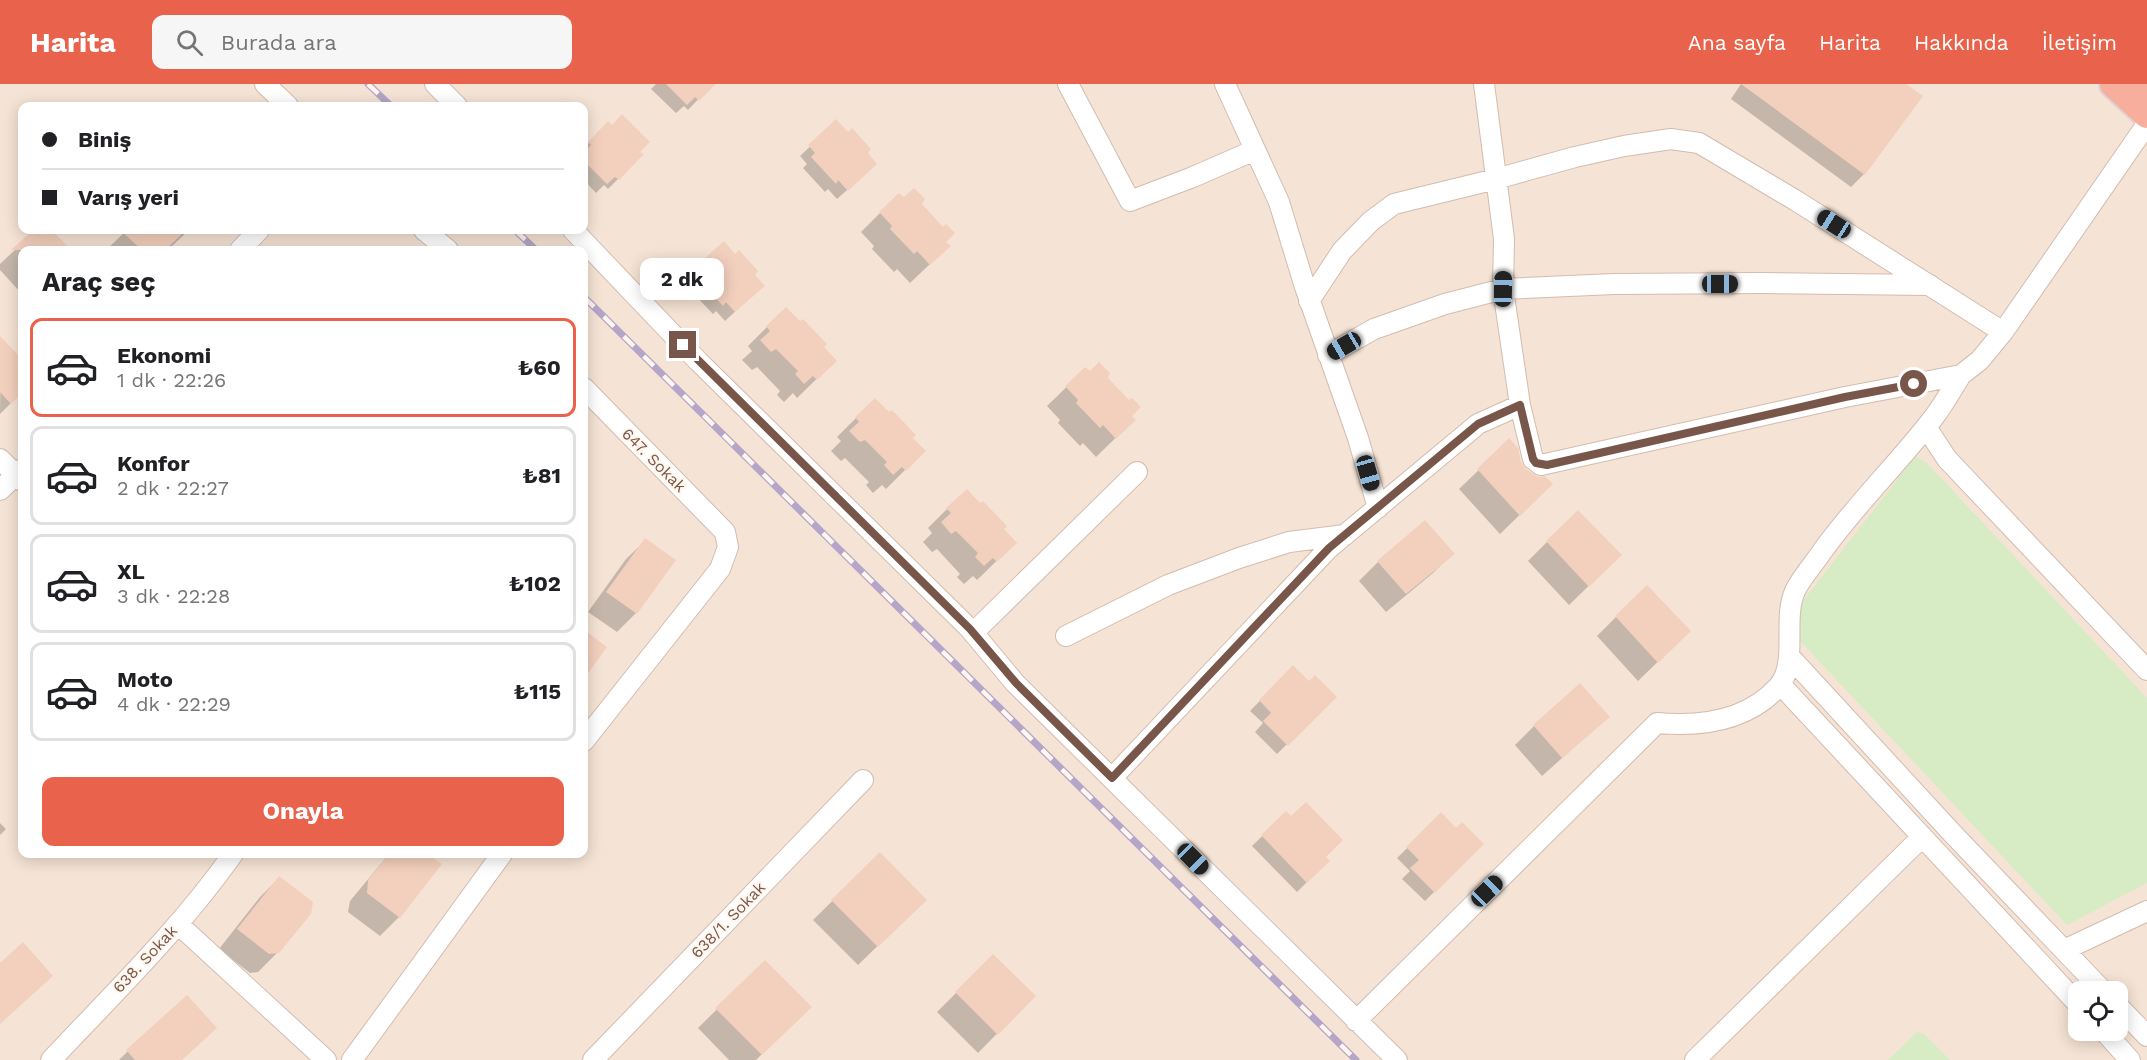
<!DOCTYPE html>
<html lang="tr">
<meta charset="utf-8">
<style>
:root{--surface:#fff;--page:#f6f6f6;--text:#202124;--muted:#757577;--line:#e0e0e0;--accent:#e9624b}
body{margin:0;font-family:"Work Sans",sans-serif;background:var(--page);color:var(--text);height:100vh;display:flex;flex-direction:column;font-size:22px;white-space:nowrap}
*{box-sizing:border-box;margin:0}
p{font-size:20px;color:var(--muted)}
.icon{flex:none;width:33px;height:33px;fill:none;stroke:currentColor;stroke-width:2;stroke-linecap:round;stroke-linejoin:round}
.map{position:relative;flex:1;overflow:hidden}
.side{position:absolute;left:18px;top:162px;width:570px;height:612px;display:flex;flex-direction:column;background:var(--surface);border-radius:12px;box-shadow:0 3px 15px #0003}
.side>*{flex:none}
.hud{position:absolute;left:18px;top:18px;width:570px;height:132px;border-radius:12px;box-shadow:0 3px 15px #0003;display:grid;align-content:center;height:132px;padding:0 24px;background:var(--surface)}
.fabs{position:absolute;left:2068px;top:897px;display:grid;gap:12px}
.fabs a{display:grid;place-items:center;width:60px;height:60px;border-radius:12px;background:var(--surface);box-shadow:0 3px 15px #0003;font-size:30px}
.end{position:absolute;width:27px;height:27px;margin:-14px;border:8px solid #78574a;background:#fff;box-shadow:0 0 0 3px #fff}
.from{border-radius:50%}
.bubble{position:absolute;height:42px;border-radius:12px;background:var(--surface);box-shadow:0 3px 15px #0003;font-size:20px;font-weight:700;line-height:42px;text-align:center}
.car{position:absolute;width:18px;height:36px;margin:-18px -9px;border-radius:8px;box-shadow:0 0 4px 2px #0007;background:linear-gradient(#222 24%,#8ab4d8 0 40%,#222 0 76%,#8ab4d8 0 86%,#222 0)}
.hud b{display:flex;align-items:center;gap:21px;height:57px;font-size:22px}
.hud b+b{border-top:2px solid var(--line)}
.hud i{width:15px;height:15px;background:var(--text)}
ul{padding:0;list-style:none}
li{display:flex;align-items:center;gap:18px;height:99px;margin:0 12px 9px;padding:0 12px;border:3px solid var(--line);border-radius:12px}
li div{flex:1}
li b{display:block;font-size:22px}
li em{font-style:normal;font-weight:700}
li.selected{border-color:var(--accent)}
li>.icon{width:54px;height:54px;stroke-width:1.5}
h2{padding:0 24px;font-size:27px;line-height:72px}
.cta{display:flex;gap:12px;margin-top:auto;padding:12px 24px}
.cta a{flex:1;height:69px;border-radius:12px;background:var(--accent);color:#fff;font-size:24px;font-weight:700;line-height:69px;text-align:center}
header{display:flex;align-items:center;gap:36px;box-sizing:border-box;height:84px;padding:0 30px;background:var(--accent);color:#fff}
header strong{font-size:28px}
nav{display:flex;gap:33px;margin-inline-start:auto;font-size:21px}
.search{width:420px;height:54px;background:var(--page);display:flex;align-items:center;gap:15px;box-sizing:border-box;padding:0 21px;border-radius:12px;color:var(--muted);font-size:22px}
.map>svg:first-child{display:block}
.residential{fill:#f5e4d5;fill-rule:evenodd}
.green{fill:#d7ebc5}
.shadow{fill:#0003}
.building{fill:#f3cfbe}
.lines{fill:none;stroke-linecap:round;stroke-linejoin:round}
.minor-casing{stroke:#d2bcaf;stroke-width:22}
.highway-casing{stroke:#dcd3d0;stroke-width:32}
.minor{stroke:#fff;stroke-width:20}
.highway{stroke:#f8ae9d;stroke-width:28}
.rail-casing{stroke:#b5a5c8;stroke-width:7}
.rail{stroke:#fff7ee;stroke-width:4.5;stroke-dasharray:14;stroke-linecap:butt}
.route{stroke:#78574a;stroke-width:8}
.labels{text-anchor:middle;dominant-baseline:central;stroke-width:4.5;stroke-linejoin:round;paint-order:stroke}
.street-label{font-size:16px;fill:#78574a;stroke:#fff7ee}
</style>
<header>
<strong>Harita</strong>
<div class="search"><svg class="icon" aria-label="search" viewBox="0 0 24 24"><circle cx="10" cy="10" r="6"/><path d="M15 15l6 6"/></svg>Burada ara</div>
<nav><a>Ana sayfa</a><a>Harita</a><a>Hakkında</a><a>İletişim</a></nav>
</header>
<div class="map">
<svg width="2147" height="976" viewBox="0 0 2147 976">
<rect width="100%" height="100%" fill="#fdf3e7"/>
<path class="residential" d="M 0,0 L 2147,0 L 2147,976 L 0,976 ZM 22,22 L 584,22 L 584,146 L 22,146 ZM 22,166 L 584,166 L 584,770 L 22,770 ZM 2079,908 L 2118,908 L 2118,946 L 2079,946 Z"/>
<path class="green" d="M 1915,373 L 1926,378 L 2147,614 L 2147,799 L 2067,841 L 1800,557 L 1795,527 Z
M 1917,948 L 1924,950 L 1950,976 L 1888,976 Z"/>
<path class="shadow" d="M 656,0 L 713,0 L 688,26 L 684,22 L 676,29 L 651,5 Z
M 1741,0 L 1903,0 L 1864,90 L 1851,103 L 1731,15 Z
M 836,38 L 866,69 L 866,89 L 837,115 L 828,105 L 825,108 L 803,84 L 807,80 L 800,72 Z
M 608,39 L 642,71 L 608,105 L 604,101 L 596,109 L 584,96 L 584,64 Z
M 904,116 L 949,162 L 910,199 L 897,185 L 894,188 L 872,165 L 874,162 L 861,148 L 880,129 Z
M 36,146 L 49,146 L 69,166 L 22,166 L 22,210 L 0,186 L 0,180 Z
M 127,146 L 189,146 L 168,166 L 106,166 Z
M 696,184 L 753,191 L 753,211 L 725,237 L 716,227 L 713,230 L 690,206 L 694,202 L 687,194 Z
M 800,239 L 835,277 L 797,314 L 793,309 L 784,318 L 777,311 L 780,307 L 757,283 L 752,286 L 742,276 L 752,267 L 748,262 L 767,243 Z
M 1,254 L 22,277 L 22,308 L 0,330 Z
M 1085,285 L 1106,294 L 1134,336 L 1096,373 L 1083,359 L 1080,362 L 1058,339 L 1060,336 L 1047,322 Z
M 889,330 L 924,367 L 886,405 L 882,401 L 873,409 L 866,401 L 869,398 L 845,374 L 841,377 L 831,367 L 841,357 L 837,353 L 856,334 Z
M 1509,357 L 1532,419 L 1500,450 L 1459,405 Z
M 947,425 L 1002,445 L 1015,459 L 977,496 L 973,492 L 964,500 L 957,493 L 960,490 L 937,465 L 932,468 L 923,458 L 932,449 L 928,444 Z
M 646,456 L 636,529 L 617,548 L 588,528 L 626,475 Z
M 1547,458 L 1601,490 L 1569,521 L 1528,477 Z
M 1452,470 L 1433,489 L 1386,528 L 1359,497 L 1378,478 Z
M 1616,533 L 1670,566 L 1638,597 L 1597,552 Z
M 584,547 L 605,563 L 584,593 Z
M 1293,583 L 1309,599 L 1334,613 L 1277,670 L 1255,648 L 1263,639 L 1250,627 Z
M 1608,633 L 1542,692 L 1515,661 L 1534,642 Z
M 1286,729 L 1328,777 L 1297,808 L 1252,762 Z
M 1441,731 L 1456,746 L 1482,760 L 1425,817 L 1402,795 L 1410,787 L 1397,774 Z
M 0,739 L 6,745 L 0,751 Z
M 389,770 L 425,770 L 440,781 L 399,833 L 380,852 L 348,828 L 350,817 Z
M 880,770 L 925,816 L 858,881 L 813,836 Z
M 279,794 L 278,868 L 258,888 L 250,889 L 219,865 L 260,813 Z
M 993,872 L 1034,912 L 978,969 L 937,928 Z
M 765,878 L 809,923 L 756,976 L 729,976 L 698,944 Z
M 187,913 L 181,976 L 119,976 L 127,968 Z"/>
<path class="building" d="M 666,0 L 716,0 L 699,17 L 695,13 L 687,21 Z
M 1741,0 L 1906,0 L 1923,12 L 1865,91 Z
M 622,30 L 650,58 L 640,68 L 644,70 L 619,96 L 615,93 L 607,100 L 584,77 L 584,69 L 591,61 L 588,58 L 608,37 L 612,41 Z
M 836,35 L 848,48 L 852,44 L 871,65 L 868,69 L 877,80 L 848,107 L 838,96 L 836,100 L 811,73 L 815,69 L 808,61 Z
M 914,104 L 925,115 L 922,120 L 943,143 L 946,140 L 955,149 L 946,158 L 951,162 L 930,181 L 917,167 L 914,170 L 890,145 L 892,142 L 879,128 L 899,109 L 904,113 Z
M 33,146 L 52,146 L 71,166 L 11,166 Z
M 120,146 L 186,146 L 165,166 L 142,166 Z
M 724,157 L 735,170 L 739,166 L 758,187 L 755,191 L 765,202 L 735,228 L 726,218 L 723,222 L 699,195 L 703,191 L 695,183 Z
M 786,223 L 800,237 L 803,235 L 827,260 L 824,263 L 837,277 L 817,296 L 813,292 L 804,300 L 795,290 L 798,287 L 776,265 L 771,268 L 760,256 L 770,247 L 766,242 Z
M 0,252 L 22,275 L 22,309 L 11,320 L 0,308 Z
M 1099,278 L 1110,289 L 1108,294 L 1129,316 L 1132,314 L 1141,323 L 1132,332 L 1136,336 L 1116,355 L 1103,341 L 1100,344 L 1076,319 L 1078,316 L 1065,302 L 1085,283 L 1090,287 Z
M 875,314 L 889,328 L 892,326 L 916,351 L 913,354 L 926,367 L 906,387 L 902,383 L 893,391 L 884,381 L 887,378 L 865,356 L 860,358 L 849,347 L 859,338 L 855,333 Z
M 1509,354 L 1518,364 L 1521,378 L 1526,385 L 1538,393 L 1545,392 L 1553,400 L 1520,432 L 1477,385 Z
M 967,405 L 980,419 L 983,417 L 1007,442 L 1004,445 L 1017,459 L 997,478 L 993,474 L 984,482 L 975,473 L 978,469 L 956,447 L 951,450 L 941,438 L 951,429 L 946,424 Z
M 1578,426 L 1622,471 L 1589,503 L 1546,457 Z
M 1425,436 L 1455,470 L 1406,510 L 1377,477 Z
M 645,454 L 676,476 L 637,530 L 606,508 Z
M 1647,501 L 1691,547 L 1658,579 L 1615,532 Z
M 584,546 L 607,563 L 584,595 Z
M 1293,581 L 1309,597 L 1315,591 L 1337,613 L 1288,662 L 1263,637 L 1271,629 L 1259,616 Z
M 1580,599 L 1610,633 L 1562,674 L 1533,641 Z
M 1306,718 L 1343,756 L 1326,773 L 1330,777 L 1307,799 L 1261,751 L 1286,727 L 1291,732 Z
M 1441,728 L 1456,744 L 1462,738 L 1484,760 L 1435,809 L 1410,784 L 1419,776 L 1406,763 Z
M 880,768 L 927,816 L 878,863 L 831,816 Z
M 389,770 L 427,770 L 442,780 L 400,834 L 367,809 L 368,796 Z
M 279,792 L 313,818 L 311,830 L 279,869 L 269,870 L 237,845 Z
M 23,858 L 53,892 L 0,940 L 0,879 Z
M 993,870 L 1036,912 L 998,951 L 955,908 Z
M 765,876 L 812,923 L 762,971 L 715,924 Z
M 187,911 L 217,944 L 182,976 L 135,976 L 126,966 Z"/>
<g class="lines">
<defs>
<path id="minor" d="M 265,0 L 288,22
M 435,0 L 457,22
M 1068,0 L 1130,117 L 1193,93 L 1255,66
M 1225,0 L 1279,118 L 1305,203 L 1358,354 L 1378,424
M 1484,0 L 1504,155 L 1503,205 L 1520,321 L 1533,375 L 1541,381 L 1845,313 L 1961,291 L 1980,276 L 2003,248 L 2147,40
M 424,146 L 448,166
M 573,146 L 698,277 L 970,545 L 1015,599 L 1397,976
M 240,166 L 259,146
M 1309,217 L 1342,167 L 1371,137 L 1394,120 L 1496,95 L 1575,73 L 1624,62 L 1671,55 L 1699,59 L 1795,116 L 2003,248
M 1328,271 L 1374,245 L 1445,220 L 1503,205 L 1614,200 L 1762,199 L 1930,201
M 584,304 L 725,448 L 728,463 L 720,485 L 584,657
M 1926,343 L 1947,375 L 2147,586
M 0,375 L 22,397
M 0,406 L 22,385
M 973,549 L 1137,388
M 1066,552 L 1168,501 L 1239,474 L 1289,458 L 1345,451
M 1790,573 L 1953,750 L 2104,908
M 1781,601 L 2079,921
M 1112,694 L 1329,464 L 1478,340 L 1520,321
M 178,840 L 326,976
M 2064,866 L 2147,827
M 2118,922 L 2147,952
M 1356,937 L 1657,639 C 1701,643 1747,637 1778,603 C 1799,580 1782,536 1795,507 C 1801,494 1813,481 1821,469 C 1855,421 1898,380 1934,333 C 1944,320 1952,305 1961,291
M 2103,946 L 2130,976
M 51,976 C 114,909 180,845 233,770
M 352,976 L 502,770
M 593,976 L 863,696
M 1695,976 L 1922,753"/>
<path id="highway" d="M 2114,0 L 2147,30
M 2146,0 L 2147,0"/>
</defs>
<use href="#minor" class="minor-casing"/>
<use href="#highway" class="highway-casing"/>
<use href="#minor" class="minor"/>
<use href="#highway" class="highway"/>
<defs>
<path id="rail" d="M 368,0 L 391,22
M 515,146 L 536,166
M 584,213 L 1356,976"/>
</defs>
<use href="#rail" class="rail-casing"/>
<use href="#rail" class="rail"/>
</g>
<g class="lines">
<path class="route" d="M 683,261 L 970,545 L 1016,599 L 1112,694 L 1329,464 L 1478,340 L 1520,321 L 1533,375 L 1536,379 L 1547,381 L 1845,313 L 1914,300"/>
</g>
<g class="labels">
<g class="street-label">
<text transform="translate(654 376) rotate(45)">647. Sokak</text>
<text transform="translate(728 836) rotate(-46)">638/1. Sokak</text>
<text transform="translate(145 875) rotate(-47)">638. Sokak</text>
</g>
</g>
</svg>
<div class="fabs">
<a><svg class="icon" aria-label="locate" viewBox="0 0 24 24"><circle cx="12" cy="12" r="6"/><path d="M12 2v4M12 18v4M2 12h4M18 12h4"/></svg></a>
</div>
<i class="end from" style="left:1914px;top:300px"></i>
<i class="end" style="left:683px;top:261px"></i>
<div class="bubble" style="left:640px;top:174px;width:84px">2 dk</div>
<i class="car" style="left:1834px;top:140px;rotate:302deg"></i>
<i class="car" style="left:1720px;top:200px;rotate:90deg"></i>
<i class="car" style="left:1503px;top:205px;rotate:1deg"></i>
<i class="car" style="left:1344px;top:262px;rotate:240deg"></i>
<i class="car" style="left:1368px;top:389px;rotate:164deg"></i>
<i class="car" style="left:1193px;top:775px;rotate:135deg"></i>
<i class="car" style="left:1487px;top:807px;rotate:46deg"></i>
<div class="hud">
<b><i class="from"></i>Biniş</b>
<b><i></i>Varış yeri</b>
</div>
<section class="side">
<h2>Araç seç</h2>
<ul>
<li class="selected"><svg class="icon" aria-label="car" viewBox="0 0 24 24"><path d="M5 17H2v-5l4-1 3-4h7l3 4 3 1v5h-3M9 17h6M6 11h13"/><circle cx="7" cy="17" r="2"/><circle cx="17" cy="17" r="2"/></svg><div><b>Ekonomi</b><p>1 dk · 22:26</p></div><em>₺60</em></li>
<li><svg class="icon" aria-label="car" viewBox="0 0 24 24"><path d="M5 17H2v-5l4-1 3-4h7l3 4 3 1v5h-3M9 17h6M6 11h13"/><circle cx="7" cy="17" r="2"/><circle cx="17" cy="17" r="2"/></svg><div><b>Konfor</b><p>2 dk · 22:27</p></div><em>₺81</em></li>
<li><svg class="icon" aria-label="car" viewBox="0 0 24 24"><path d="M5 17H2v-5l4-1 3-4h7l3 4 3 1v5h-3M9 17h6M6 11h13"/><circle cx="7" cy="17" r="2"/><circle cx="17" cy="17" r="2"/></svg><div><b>XL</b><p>3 dk · 22:28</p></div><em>₺102</em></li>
<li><svg class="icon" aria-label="car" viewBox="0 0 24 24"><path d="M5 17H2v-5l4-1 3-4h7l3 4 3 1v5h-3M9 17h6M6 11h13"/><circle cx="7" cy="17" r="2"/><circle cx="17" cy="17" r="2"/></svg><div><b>Moto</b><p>4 dk · 22:29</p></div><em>₺115</em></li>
</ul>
<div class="cta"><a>Onayla</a></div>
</section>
</div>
